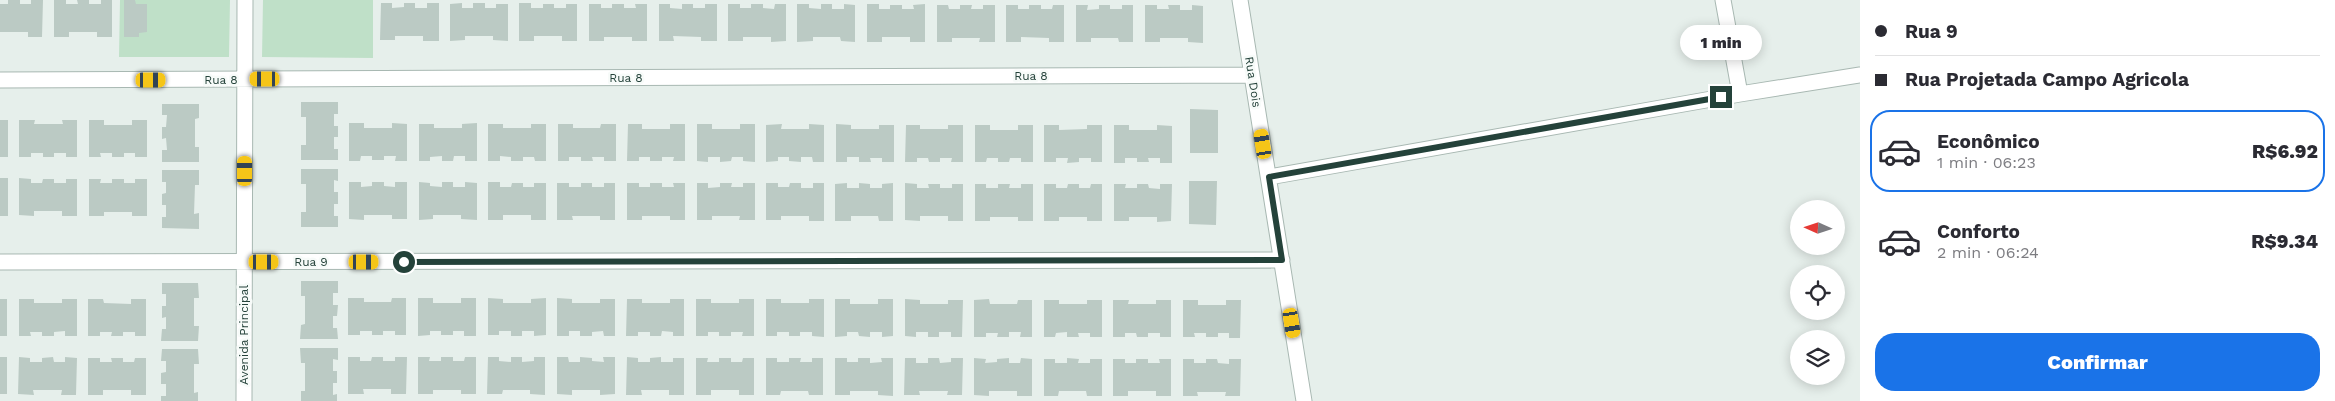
<!DOCTYPE html>
<html lang="pt">
<meta charset="utf-8">
<style>
:root{--surface:#fff;--page:#f7f7f7;--text:#2b2b33;--muted:#7c7c81;--line:#e1e1e2;--accent:#1a73e8}
body{margin:0;font-family:"Work Sans",sans-serif;background:var(--page);color:var(--text);height:100vh;display:flex;flex-direction:column;font-size:19px;white-space:nowrap}
*{box-sizing:border-box;margin:0}
p{font-size:16px;color:var(--muted)}
.icon{flex:none;width:28px;height:28px;fill:none;stroke:currentColor;stroke-width:2;stroke-linecap:round;stroke-linejoin:round}
.map{position:relative;flex:1;overflow:hidden}
.sheet{display:flex;flex-direction:column;background:var(--surface);width:475px}
.sheet>*{flex:none}
.top-card{display:grid;align-content:center;height:110px;padding:0 15px;background:var(--surface)}
.needle{width:32px;rotate:273deg}
.tools{position:absolute;left:1790px;top:200px;display:grid;gap:10px}
.tools a{display:grid;place-items:center;width:55px;height:55px;border-radius:50%;background:var(--surface);box-shadow:0 2px 12px #0003;font-size:25px}
.end{position:absolute;width:22px;height:22px;margin:-11px;border:6px solid #24423a;background:#fff;box-shadow:0 0 0 2px #fff}
.from{border-radius:50%}
.bubble{position:absolute;height:35px;border-radius:18px;background:var(--surface);box-shadow:0 2px 12px #0003;font-size:16px;font-weight:800;line-height:35px;text-align:center}
.car{position:absolute;width:15px;height:30px;margin:-15px -8px;border-radius:6px;box-shadow:0 0 4px 1px #0007;background:linear-gradient(#f5c518 24%,#345 0 40%,#f5c518 0 76%,#345 0 86%,#f5c518 0)}
.top-card b{display:flex;align-items:center;gap:18px;height:48px;font-size:19px}
.top-card b+b{border-top:1px solid var(--line)}
.top-card i{width:12px;height:12px;background:var(--text)}
ul{padding:0;list-style:none}
li{display:flex;align-items:center;gap:15px;height:82px;margin:0 10px 8px;padding:0 5px;border:2px solid transparent;border-radius:20px}
li div{flex:1}
li b{display:block;font-size:19px}
li em{font-style:normal;font-weight:800}
li.current{border-color:var(--accent)}
li>.icon{width:45px;height:45px;stroke-width:1.5}
.button{display:flex;gap:10px;margin-top:auto;padding:10px 15px}
.button a{flex:1;height:58px;border-radius:20px;background:var(--accent);color:#fff;font-size:20px;font-weight:800;line-height:58px;text-align:center}
main{display:flex;flex:1;min-height:0}
.map>svg:first-child{display:block}
.green{fill:#bfe0c8}
.building{fill:#bbcac4}
.lines{fill:none;stroke-linecap:round;stroke-linejoin:round}
.minor-casing{stroke:#a8b8b2;stroke-width:17}
.minor{stroke:#fff;stroke-width:15}
.route{stroke:#24423a;stroke-width:6}
.labels{text-anchor:middle;dominant-baseline:central;stroke-width:5;stroke-linejoin:round;paint-order:stroke}
.street-label{font-size:12px;fill:#24423a;stroke:#f7fbf9}
</style>
<main>
<div class="map">
<svg width="1860" height="401" viewBox="0 0 1860 401">
<rect width="100%" height="100%" fill="#e6efeb"/>
<path class="green" d="M 120,0 L 230,0 L 229,57 L 119,57 Z
M 263,0 L 373,0 L 373,58 L 262,57 Z"/>
<path class="building" d="M 8,0 L 20,0 L 20,4 L 31,4 L 31,0 L 43,0 L 42,37 L 28,37 L 28,32 L 0,32 L 0,4 L 8,4 Z
M 54,0 L 66,0 L 66,4 L 78,4 L 77,0 L 89,0 L 89,4 L 101,4 L 101,0 L 112,0 L 112,37 L 97,37 L 97,32 L 69,32 L 69,37 L 54,37 Z
M 124,0 L 135,0 L 136,4 L 147,4 L 147,32 L 139,33 L 139,37 L 124,37 Z
M 381,3 L 392,3 L 392,8 L 404,7 L 404,3 L 415,3 L 415,8 L 427,8 L 427,3 L 439,3 L 439,41 L 423,41 L 423,36 L 395,36 L 395,40 L 380,40 Z
M 462,3 L 462,8 L 473,8 L 473,3 L 485,3 L 485,8 L 496,8 L 496,4 L 508,4 L 508,41 L 493,40 L 493,36 L 465,36 L 465,40 L 450,41 L 450,4 Z
M 519,3 L 531,3 L 531,8 L 543,8 L 543,4 L 554,4 L 554,8 L 566,8 L 566,4 L 577,4 L 577,41 L 562,41 L 562,36 L 534,36 L 534,41 L 519,41 Z
M 589,4 L 601,4 L 601,8 L 612,8 L 612,4 L 624,4 L 624,8 L 636,8 L 635,4 L 647,4 L 647,41 L 632,41 L 632,37 L 604,37 L 604,41 L 589,41 Z
M 659,4 L 670,4 L 670,8 L 682,9 L 682,4 L 693,4 L 693,8 L 705,8 L 705,4 L 717,4 L 717,41 L 701,41 L 701,37 L 673,36 L 674,41 L 659,41 Z
M 728,4 L 740,4 L 740,8 L 751,8 L 751,4 L 763,4 L 763,8 L 774,9 L 775,4 L 786,4 L 786,41 L 771,42 L 771,37 L 743,37 L 743,41 L 728,41 Z
M 797,4 L 809,4 L 809,8 L 821,9 L 821,4 L 832,4 L 832,9 L 844,9 L 844,4 L 855,5 L 855,42 L 841,41 L 840,37 L 813,37 L 813,41 L 797,42 Z
M 867,4 L 879,4 L 879,9 L 890,9 L 890,5 L 902,5 L 902,9 L 914,9 L 913,5 L 925,4 L 925,42 L 910,42 L 910,37 L 882,37 L 882,42 L 867,42 Z
M 937,5 L 948,5 L 949,9 L 960,9 L 960,5 L 972,5 L 971,9 L 983,9 L 983,5 L 995,5 L 995,42 L 979,42 L 980,38 L 952,38 L 952,42 L 937,42 Z
M 1006,5 L 1018,5 L 1018,9 L 1029,9 L 1029,5 L 1041,5 L 1041,9 L 1052,9 L 1053,5 L 1064,5 L 1064,42 L 1049,42 L 1049,38 L 1021,37 L 1021,42 L 1006,42 Z
M 1076,5 L 1088,5 L 1087,10 L 1099,9 L 1099,5 L 1110,5 L 1110,9 L 1122,9 L 1122,5 L 1133,5 L 1133,42 L 1119,42 L 1118,38 L 1091,38 L 1091,42 L 1076,42 Z
M 1145,5 L 1157,5 L 1157,9 L 1169,9 L 1168,5 L 1180,5 L 1180,10 L 1192,10 L 1192,5 L 1203,6 L 1203,43 L 1188,42 L 1188,38 L 1160,38 L 1160,42 L 1145,42 Z
M 301,102 L 338,102 L 338,114 L 334,114 L 334,126 L 338,126 L 338,137 L 334,137 L 334,149 L 338,149 L 338,160 L 301,160 L 301,145 L 306,145 L 306,117 L 301,117 Z
M 162,104 L 199,104 L 199,118 L 195,119 L 195,147 L 199,147 L 199,162 L 162,162 L 162,150 L 167,150 L 166,138 L 162,139 L 162,127 L 166,127 L 167,115 L 162,115 Z
M 1190,109 L 1218,110 L 1218,153 L 1190,153 Z
M 0,120 L 8,120 L 8,157 L 0,157 Z
M 19,120 L 35,120 L 34,124 L 63,124 L 62,120 L 77,120 L 77,157 L 66,157 L 66,153 L 54,153 L 54,157 L 43,157 L 43,153 L 31,153 L 31,157 L 19,157 Z
M 89,120 L 104,120 L 104,125 L 132,125 L 132,120 L 147,120 L 147,157 L 135,157 L 135,153 L 124,153 L 124,157 L 112,157 L 112,153 L 100,153 L 101,157 L 89,157 Z
M 349,123 L 364,123 L 364,128 L 392,128 L 392,123 L 407,124 L 407,161 L 395,161 L 396,156 L 384,156 L 384,160 L 372,160 L 372,156 L 361,156 L 360,161 L 349,161 Z
M 477,123 L 477,161 L 465,161 L 465,156 L 454,156 L 453,161 L 442,161 L 442,156 L 430,157 L 430,161 L 419,161 L 419,124 L 434,124 L 434,128 L 462,128 L 462,124 Z
M 488,124 L 503,124 L 503,128 L 531,128 L 531,124 L 546,124 L 546,161 L 535,161 L 534,157 L 523,157 L 523,161 L 511,161 L 511,157 L 500,156 L 500,161 L 488,161 Z
M 558,124 L 573,124 L 573,128 L 600,128 L 601,124 L 616,124 L 616,161 L 604,161 L 604,157 L 592,157 L 593,161 L 581,161 L 581,157 L 569,157 L 569,161 L 558,161 Z
M 628,124 L 642,124 L 642,129 L 670,129 L 670,124 L 685,124 L 685,161 L 673,161 L 674,157 L 662,157 L 662,161 L 650,161 L 650,157 L 639,157 L 639,161 L 627,161 Z
M 697,124 L 712,124 L 712,129 L 740,129 L 740,124 L 755,124 L 755,162 L 743,161 L 743,157 L 732,157 L 731,161 L 720,162 L 720,157 L 708,157 L 708,162 L 697,161 Z
M 782,124 L 781,129 L 809,129 L 809,124 L 824,125 L 824,162 L 813,162 L 812,157 L 801,157 L 801,162 L 789,161 L 789,157 L 778,157 L 778,161 L 766,162 L 766,125 Z
M 836,124 L 851,125 L 851,129 L 879,129 L 879,125 L 894,125 L 894,162 L 882,162 L 882,158 L 870,158 L 871,162 L 859,162 L 859,157 L 847,157 L 847,162 L 836,162 Z
M 906,125 L 920,125 L 920,129 L 948,129 L 948,125 L 963,125 L 963,162 L 951,162 L 952,158 L 940,158 L 940,162 L 929,162 L 928,158 L 917,158 L 917,162 L 905,162 Z
M 975,125 L 990,125 L 990,130 L 1018,130 L 1018,125 L 1033,125 L 1033,162 L 1021,162 L 1021,158 L 1010,158 L 1009,162 L 998,162 L 998,158 L 987,158 L 986,162 L 975,162 Z
M 1044,125 L 1059,125 L 1059,130 L 1087,129 L 1087,125 L 1102,125 L 1102,162 L 1091,162 L 1091,158 L 1079,158 L 1079,162 L 1067,163 L 1068,158 L 1056,158 L 1056,162 L 1044,162 Z
M 1114,125 L 1129,125 L 1129,130 L 1157,130 L 1157,125 L 1172,126 L 1172,163 L 1160,163 L 1160,158 L 1148,158 L 1149,162 L 1137,162 L 1137,158 L 1125,158 L 1125,163 L 1114,163 Z
M 301,169 L 338,169 L 338,181 L 334,180 L 334,192 L 338,192 L 338,204 L 334,204 L 334,216 L 338,216 L 338,227 L 301,227 L 301,212 L 306,212 L 306,184 L 301,184 Z
M 162,170 L 199,170 L 199,185 L 195,185 L 194,214 L 199,213 L 199,229 L 162,228 L 162,217 L 166,217 L 166,205 L 162,205 L 162,194 L 166,193 L 166,182 L 162,182 Z
M 0,178 L 8,178 L 8,216 L 0,216 Z
M 19,178 L 31,179 L 31,183 L 42,183 L 43,179 L 54,179 L 54,183 L 66,183 L 66,179 L 77,179 L 77,216 L 62,216 L 62,211 L 34,211 L 34,216 L 19,215 Z
M 89,179 L 101,179 L 100,183 L 112,183 L 112,179 L 124,179 L 124,183 L 135,183 L 135,179 L 147,179 L 147,216 L 132,216 L 132,212 L 104,212 L 104,216 L 89,216 Z
M 1189,181 L 1217,181 L 1216,225 L 1189,224 Z
M 349,182 L 361,182 L 361,187 L 372,186 L 372,182 L 384,182 L 384,186 L 395,187 L 395,182 L 407,182 L 407,219 L 392,219 L 392,215 L 364,215 L 364,220 L 349,219 Z
M 419,182 L 430,183 L 430,186 L 442,187 L 442,182 L 453,182 L 453,187 L 465,187 L 465,182 L 477,183 L 477,220 L 461,219 L 461,215 L 433,215 L 433,219 L 419,220 Z
M 488,182 L 500,182 L 500,187 L 511,187 L 512,183 L 523,183 L 523,187 L 534,187 L 534,183 L 546,183 L 546,220 L 531,220 L 531,215 L 503,215 L 503,220 L 488,220 Z
M 557,183 L 569,183 L 569,187 L 581,187 L 581,183 L 592,183 L 592,187 L 604,187 L 604,183 L 615,183 L 615,220 L 600,220 L 600,216 L 572,216 L 573,220 L 557,220 Z
M 627,183 L 639,183 L 639,187 L 650,187 L 650,183 L 662,183 L 662,187 L 674,187 L 673,183 L 685,183 L 685,220 L 670,220 L 670,216 L 642,216 L 642,220 L 627,220 Z
M 697,183 L 708,183 L 708,188 L 720,187 L 720,183 L 732,183 L 731,187 L 743,187 L 743,183 L 755,183 L 755,220 L 739,220 L 740,216 L 712,216 L 712,220 L 697,220 Z
M 766,183 L 778,183 L 778,187 L 789,187 L 790,183 L 801,183 L 801,188 L 813,188 L 813,183 L 824,183 L 824,221 L 809,221 L 809,216 L 781,216 L 781,220 L 766,220 Z
M 847,183 L 847,188 L 859,188 L 859,183 L 870,184 L 870,188 L 882,188 L 882,184 L 893,183 L 893,221 L 879,221 L 878,216 L 851,216 L 851,221 L 835,221 L 835,184 Z
M 905,183 L 917,184 L 917,188 L 929,188 L 928,184 L 940,184 L 940,188 L 952,188 L 952,184 L 963,184 L 963,221 L 948,221 L 948,216 L 920,216 L 920,221 L 905,220 Z
M 975,184 L 986,184 L 986,188 L 998,188 L 998,184 L 1010,184 L 1009,188 L 1021,188 L 1021,184 L 1033,184 L 1033,221 L 1018,221 L 1018,217 L 990,217 L 990,221 L 975,221 Z
M 1044,184 L 1056,184 L 1056,188 L 1067,188 L 1068,184 L 1079,184 L 1079,188 L 1090,188 L 1091,184 L 1102,184 L 1102,221 L 1087,221 L 1087,217 L 1059,217 L 1059,221 L 1044,221 Z
M 1114,184 L 1126,184 L 1125,188 L 1137,188 L 1137,184 L 1148,184 L 1149,188 L 1160,189 L 1160,184 L 1172,184 L 1171,221 L 1157,222 L 1157,217 L 1129,217 L 1129,221 L 1114,221 Z
M 301,281 L 338,281 L 338,293 L 333,293 L 333,305 L 338,305 L 337,316 L 333,316 L 333,328 L 337,328 L 338,339 L 300,339 L 301,325 L 305,324 L 305,296 L 301,296 Z
M 162,283 L 198,283 L 199,298 L 194,298 L 194,326 L 199,326 L 198,341 L 161,341 L 162,329 L 166,329 L 166,317 L 162,318 L 162,306 L 166,306 L 166,294 L 162,294 Z
M 348,298 L 364,298 L 364,302 L 391,302 L 392,298 L 406,298 L 406,335 L 395,335 L 395,331 L 383,331 L 383,335 L 372,335 L 372,331 L 360,331 L 360,335 L 348,335 Z
M 418,298 L 433,298 L 433,303 L 461,303 L 461,298 L 476,298 L 476,336 L 464,336 L 464,331 L 453,331 L 453,335 L 441,335 L 441,331 L 430,331 L 430,335 L 418,336 Z
M 488,298 L 503,299 L 503,303 L 531,303 L 531,299 L 546,298 L 546,335 L 534,336 L 534,331 L 522,331 L 522,336 L 511,336 L 511,331 L 499,331 L 499,335 L 488,335 Z
M 557,298 L 572,299 L 572,303 L 600,303 L 600,299 L 615,299 L 615,336 L 604,336 L 603,331 L 592,332 L 592,336 L 580,336 L 580,331 L 569,331 L 569,336 L 557,336 Z
M 0,299 L 7,299 L 7,336 L 0,336 Z
M 19,299 L 34,299 L 34,303 L 62,303 L 62,299 L 77,299 L 77,336 L 65,336 L 65,331 L 54,332 L 54,336 L 42,336 L 42,332 L 30,332 L 31,336 L 19,336 Z
M 88,299 L 103,299 L 104,303 L 131,304 L 131,299 L 146,299 L 146,336 L 135,336 L 135,332 L 123,332 L 123,336 L 111,336 L 112,332 L 100,332 L 100,336 L 88,336 Z
M 627,299 L 642,299 L 642,303 L 670,303 L 670,299 L 684,299 L 684,336 L 673,336 L 673,332 L 662,331 L 661,336 L 650,336 L 650,332 L 638,332 L 638,336 L 626,336 Z
M 696,299 L 711,299 L 711,303 L 739,303 L 739,299 L 754,299 L 754,336 L 742,336 L 743,332 L 731,332 L 731,336 L 719,336 L 719,332 L 708,332 L 708,336 L 696,336 Z
M 766,299 L 781,299 L 781,303 L 809,303 L 809,299 L 824,299 L 824,337 L 812,336 L 812,332 L 800,332 L 800,336 L 789,336 L 789,332 L 777,332 L 777,336 L 766,336 Z
M 835,299 L 850,299 L 850,304 L 878,304 L 878,299 L 893,299 L 893,336 L 882,337 L 882,332 L 870,332 L 870,337 L 859,336 L 858,332 L 847,332 L 847,336 L 835,337 Z
M 905,299 L 920,300 L 920,304 L 948,304 L 948,300 L 963,300 L 962,337 L 951,337 L 951,332 L 939,332 L 939,337 L 928,337 L 928,332 L 916,332 L 916,337 L 905,336 Z
M 989,299 L 990,304 L 1017,304 L 1018,300 L 1032,300 L 1032,337 L 1020,337 L 1021,332 L 1009,332 L 1009,337 L 997,337 L 998,333 L 986,333 L 986,337 L 974,337 L 974,300 Z
M 1044,300 L 1059,300 L 1059,304 L 1087,304 L 1087,300 L 1102,300 L 1102,337 L 1090,337 L 1090,333 L 1078,333 L 1079,337 L 1067,337 L 1067,332 L 1056,333 L 1055,337 L 1044,337 Z
M 1113,300 L 1129,300 L 1128,304 L 1156,304 L 1156,300 L 1171,300 L 1171,337 L 1160,337 L 1160,333 L 1148,333 L 1148,337 L 1137,337 L 1136,333 L 1125,333 L 1125,337 L 1113,337 Z
M 1183,300 L 1198,300 L 1198,305 L 1226,305 L 1226,300 L 1241,300 L 1240,338 L 1229,338 L 1229,333 L 1218,333 L 1218,337 L 1206,337 L 1206,333 L 1194,333 L 1195,337 L 1183,337 Z
M 300,348 L 338,348 L 338,360 L 333,359 L 333,371 L 337,371 L 337,383 L 333,383 L 333,395 L 337,394 L 337,401 L 301,401 L 301,391 L 305,391 L 305,363 L 301,363 Z
M 162,349 L 198,349 L 199,364 L 194,364 L 194,393 L 198,392 L 198,401 L 161,401 L 161,396 L 166,396 L 166,384 L 161,384 L 161,373 L 166,372 L 166,361 L 161,361 Z
M 0,357 L 7,357 L 7,394 L 0,394 Z
M 19,357 L 30,358 L 30,362 L 42,362 L 42,358 L 53,357 L 54,362 L 65,362 L 65,357 L 77,358 L 76,395 L 61,395 L 62,390 L 33,390 L 34,395 L 18,394 Z
M 348,357 L 360,357 L 360,361 L 371,361 L 372,357 L 383,357 L 383,361 L 395,361 L 395,357 L 407,357 L 406,394 L 391,394 L 391,389 L 363,389 L 364,394 L 348,394 Z
M 418,357 L 430,357 L 429,361 L 441,361 L 441,357 L 453,357 L 453,361 L 464,361 L 465,357 L 476,357 L 476,394 L 461,394 L 461,390 L 433,390 L 433,394 L 418,394 Z
M 488,357 L 499,357 L 499,361 L 511,362 L 511,357 L 522,357 L 522,362 L 534,361 L 534,357 L 545,357 L 545,395 L 530,394 L 530,390 L 503,390 L 502,394 L 487,394 Z
M 557,357 L 568,357 L 569,362 L 580,362 L 580,357 L 592,358 L 592,361 L 604,362 L 603,357 L 615,357 L 615,394 L 600,395 L 600,390 L 572,390 L 572,395 L 557,394 Z
M 627,357 L 638,358 L 638,362 L 650,362 L 650,358 L 661,357 L 661,362 L 673,362 L 673,358 L 684,358 L 684,395 L 669,395 L 669,390 L 641,390 L 642,395 L 626,395 Z
M 88,358 L 100,358 L 100,362 L 112,362 L 111,358 L 123,358 L 123,362 L 134,362 L 135,358 L 146,358 L 146,395 L 131,395 L 131,390 L 103,390 L 103,395 L 88,395 Z
M 696,358 L 708,358 L 707,362 L 719,362 L 719,358 L 731,358 L 731,362 L 742,362 L 743,358 L 754,358 L 754,395 L 739,395 L 739,390 L 711,390 L 711,395 L 696,395 Z
M 766,358 L 777,358 L 777,362 L 789,362 L 789,358 L 801,358 L 800,362 L 812,362 L 812,358 L 823,358 L 823,395 L 809,395 L 808,391 L 781,391 L 780,395 L 766,395 Z
M 835,358 L 847,358 L 847,362 L 858,362 L 858,358 L 870,358 L 870,363 L 882,362 L 881,358 L 893,358 L 893,396 L 878,395 L 878,391 L 850,391 L 850,395 L 835,395 Z
M 905,358 L 916,358 L 916,363 L 928,363 L 928,358 L 939,358 L 940,363 L 951,362 L 951,358 L 963,358 L 962,395 L 947,395 L 948,391 L 919,391 L 920,395 L 904,395 Z
M 974,358 L 986,359 L 985,363 L 997,362 L 997,359 L 1009,358 L 1009,363 L 1020,363 L 1021,358 L 1032,359 L 1032,396 L 1017,396 L 1017,391 L 989,391 L 989,396 L 974,395 Z
M 1067,358 L 1079,359 L 1078,363 L 1090,363 L 1090,359 L 1102,359 L 1102,396 L 1087,396 L 1086,391 L 1059,391 L 1058,396 L 1044,396 L 1044,359 L 1055,359 L 1055,363 L 1067,363 Z
M 1113,359 L 1125,359 L 1125,363 L 1136,363 L 1136,359 L 1148,359 L 1148,363 L 1160,363 L 1159,359 L 1171,359 L 1171,396 L 1156,396 L 1156,391 L 1128,391 L 1128,396 L 1113,396 Z
M 1183,359 L 1194,359 L 1194,363 L 1206,363 L 1206,359 L 1217,359 L 1218,363 L 1229,364 L 1229,359 L 1241,359 L 1240,396 L 1225,396 L 1226,392 L 1197,392 L 1198,396 L 1183,396 Z"/>
<g class="lines">
<defs>
<path id="minor" d="M 1240,0 L 1304,401
M 1723,0 L 1740,94
M 0,80 L 1252,75
M 1269,177 L 1740,94 L 1860,75
M 0,262 L 1282,260
M 244,401 L 245,0"/>
</defs>
<use href="#minor" class="minor-casing"/>
<use href="#minor" class="minor"/>
</g>
<g class="lines">
<path class="route" d="M 404,262 L 1282,260 L 1269,177 L 1721,97"/>
</g>
<g class="labels">
<g class="street-label">
<text x="1031" y="76">Rua 8</text>
<text x="626" y="78">Rua 8</text>
<text x="221" y="80">Rua 8</text>
<text transform="translate(1253 82) rotate(81)">Rua Dois</text>
<text x="311" y="262">Rua 9</text>
<text transform="translate(244 335) rotate(-90)">Avenida Principal</text>
</g>
</g>
</svg>
<div class="tools">
<a><svg class="needle" viewBox="-14 -14 28 28"><path d="M0-13l5 13h-10z" fill="#e53935"/><path d="M0 13l5-13h-10z" fill="#7c7c81"/></svg></a>
<a><svg class="icon" aria-label="locate" viewBox="0 0 24 24"><circle cx="12" cy="12" r="6"/><path d="M12 2v4M12 18v4M2 12h4M18 12h4"/></svg></a>
<a><svg class="icon" aria-label="layers" viewBox="0 0 24 24"><path d="M12 4l9 5-9 5-9-5zM3 14l9 5 9-5"/></svg></a>
</div>
<i class="end from" style="left:404px;top:262px"></i>
<i class="end" style="left:1721px;top:97px"></i>
<div class="bubble" style="left:1680px;top:25px;width:82px">1 min</div>
<i class="car" style="left:265px;top:79px;rotate:270deg"></i>
<i class="car" style="left:151px;top:80px;rotate:90deg"></i>
<i class="car" style="left:1263px;top:144px;rotate:351deg"></i>
<i class="car" style="left:245px;top:171px;rotate:0deg"></i>
<i class="car" style="left:264px;top:262px;rotate:90deg"></i>
<i class="car" style="left:364px;top:262px;rotate:90deg"></i>
<i class="car" style="left:1292px;top:323px;rotate:171deg"></i>
</div>
<section class="sheet">
<div class="top-card">
<b><i class="from"></i>Rua 9</b>
<b><i></i>Rua Projetada Campo Agricola</b>
</div>
<ul>
<li class="current"><svg class="icon" aria-label="car" viewBox="0 0 24 24"><path d="M5 17H2v-5l4-1 3-4h7l3 4 3 1v5h-3M9 17h6M6 11h13"/><circle cx="7" cy="17" r="2"/><circle cx="17" cy="17" r="2"/></svg><div><b>Econômico</b><p>1 min · 06:23</p></div><em>R$6.92</em></li>
<li><svg class="icon" aria-label="car" viewBox="0 0 24 24"><path d="M5 17H2v-5l4-1 3-4h7l3 4 3 1v5h-3M9 17h6M6 11h13"/><circle cx="7" cy="17" r="2"/><circle cx="17" cy="17" r="2"/></svg><div><b>Conforto</b><p>2 min · 06:24</p></div><em>R$9.34</em></li>
</ul>
<div class="button"><a>Confirmar</a></div>
</section>
</main>
